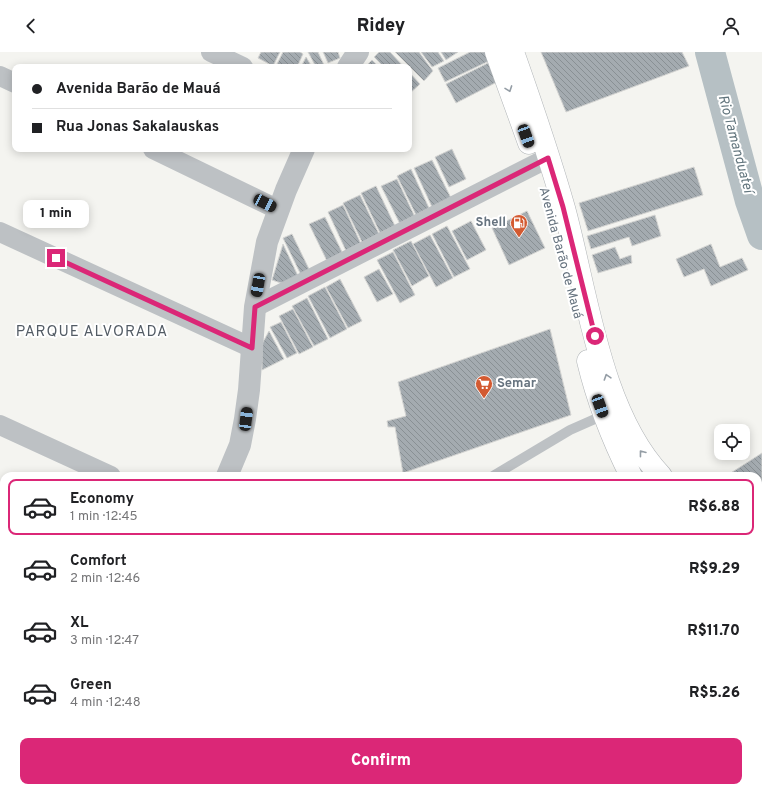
<!DOCTYPE html>
<meta charset="utf-8">
<style>
:root{--surface:#fff;--page:#f2f2f2;--text:#202124;--muted:#757577;--line:#e0e0e0;--accent:#db2777}
body{margin:0;font-family:Overpass,sans-serif;background:var(--page);color:var(--text);height:100vh;display:flex;flex-direction:column;font-size:15px;white-space:nowrap}
*{box-sizing:border-box;margin:0}
p{font-size:13px;color:var(--muted)}
.icon{flex:none;width:22px;height:22px;fill:none;stroke:currentColor;stroke-width:2;stroke-linecap:round;stroke-linejoin:round}
.map{position:relative;flex:1;overflow:hidden}
.panel{position:absolute;left:0px;top:420px;width:762px;height:320px;display:flex;flex-direction:column;background:var(--surface);border-radius:12px 12px 0 0;box-shadow:0 2px 10px #0003}
.panel>*{flex:none}
.banner{position:absolute;left:12px;top:12px;width:400px;height:88px;border-radius:8px;box-shadow:0 2px 10px #0003;display:grid;align-content:center;height:88px;padding:0 20px;background:var(--surface)}
.fabs{position:absolute;left:714px;top:372px;display:grid;gap:8px}
.fabs a{display:grid;place-items:center;width:36px;height:36px;border-radius:8px;background:var(--surface);box-shadow:0 2px 10px #0003;font-size:20px}
.end{position:absolute;width:18px;height:18px;margin:-9px;border:5px solid #db2777;background:#fff;box-shadow:0 0 0 2px #fff}
.from{border-radius:50%}
.bubble{position:absolute;height:28px;border-radius:8px;background:var(--surface);box-shadow:0 2px 10px #0003;font-size:13px;font-weight:800;line-height:28px;text-align:center}
.car{position:absolute;width:12px;height:24px;margin:-12px -6px;border-radius:5px;box-shadow:0 0 3px 1px #0007;background:linear-gradient(#222 24%,#8ab4d8 0 40%,#222 0 76%,#8ab4d8 0 86%,#222 0)}
.banner b{display:flex;align-items:center;gap:14px;height:38px;font-size:15px}
.banner b+b{border-top:1px solid var(--line)}
.banner i{width:10px;height:10px;background:var(--text)}
ul{padding:7px 0 0;list-style:none}
li{display:flex;align-items:center;gap:12px;height:56px;margin:0 8px 6px;padding:0 12px;border:2px solid transparent;border-radius:8px}
li div{flex:1}
li b{display:block;font-size:15px}
li em{font-style:normal;font-weight:800}
li.active{border-color:var(--accent)}
li>.icon{width:36px;height:36px;stroke-width:1.5}
.action{display:flex;gap:8px;margin-top:auto;padding:8px 20px}
.action a{flex:1;height:46px;border-radius:8px;background:var(--accent);color:#fff;font-size:16px;font-weight:800;line-height:46px;text-align:center}
header{display:flex;justify-content:space-between;align-items:center;height:52px;padding:0 20px;background:var(--surface);font-size:18px;font-weight:800}
.map>svg:first-child{display:block}
.lines{fill:none;stroke-linecap:round;stroke-linejoin:round}
.river{stroke:#b6c0c4;stroke-width:30}
.building{fill:url(#building-back-hatch);stroke:#d5d5d3}
.primary-casing{stroke:#b1b5b8;stroke-width:23}
.service{stroke:#bdc1c4;stroke-width:10}
.minor{stroke:#bdc1c4;stroke-width:20}
.tertiary{stroke:#bdc1c4;stroke-width:22}
.primary{stroke:#fff;stroke-width:22}
.oneway{stroke:#949da5}
.route{stroke:#db2777;stroke-width:5}
.labels{text-anchor:middle;dominant-baseline:central;stroke-width:4;stroke-linejoin:round;paint-order:stroke}
.poi-label{font-size:13px;font-weight:bold;fill:#66737f;stroke:#fff;text-anchor:end}
.street-label{font-size:13px;fill:#66737f;stroke:#fff}
.water-label{font-size:14px;font-style:italic;fill:#61747c;stroke:#fff}
.quarter-label{font-size:15px;letter-spacing:1px;fill:#535c65;stroke:#fff}
</style>
<header><svg class="icon" aria-label="back" viewBox="0 0 24 24"><path d="M15 5l-7 7 7 7"/></svg>Ridey<svg class="icon" aria-label="person" viewBox="0 0 24 24"><circle cx="12" cy="8" r="4"/><path d="M4 21q1-7 8-7t8 7"/></svg></header>
<div class="map">
<svg width="762" height="740" viewBox="0 0 762 740">
<defs>
<pattern id="building-back-hatch" width="6" height="6" patternUnits="userSpaceOnUse"><rect width="6" height="6" fill="#a4abb0"/><path d="M-1 5l2 2M0 0l6 6M5-1l2 2" fill="none" stroke="#899094"/></pattern>
</defs>
<rect width="100%" height="100%" fill="#f4f4f0"/>
<g class="lines">
<path class="river" d="M 710,0 L 750,149 L 762,183"/>
</g>
<path class="building" d="M 261,0 L 280,0 L 273,14 L 258,6 Z
M 283,0 L 300,0 L 303,2 L 297,15 L 282,15 L 277,12 Z
M 308,0 L 318,0 L 324,13 L 316,15 Z
M 323,0 L 338,0 L 340,6 L 328,11 Z
M 379,0 L 390,0 L 404,15 L 384,15 L 374,5 Z
M 395,0 L 419,0 L 433,19 L 424,29 Z
M 421,0 L 438,0 L 444,9 L 432,15 Z
M 441,0 L 458,0 L 446,8 Z
M 470,0 L 485,0 L 489,9 L 445,30 L 438,16 Z
M 541,0 L 682,0 L 689,14 L 566,60 Z
M 306,5 L 312,15 L 301,15 Z
M 372,8 L 379,15 L 365,15 Z
M 488,11 L 497,30 L 456,51 L 446,32 Z
M 409,20 L 420,32 L 409,42 Z
M 452,97 L 466,127 L 449,135 L 435,105 Z
M 432,108 L 451,146 L 432,155 L 414,116 Z
M 694,115 L 703,143 L 588,179 L 579,151 Z
M 411,117 L 429,156 L 416,163 L 397,124 Z
M 397,127 L 415,165 L 400,172 L 381,134 Z
M 376,134 L 395,174 L 380,181 L 361,141 Z
M 360,143 L 380,184 L 363,192 L 343,151 Z
M 343,153 L 362,194 L 347,201 L 328,160 Z
M 527,159 L 545,196 L 509,213 L 492,176 Z
M 655,163 L 661,184 L 632,194 L 629,185 L 591,197 L 587,184 Z
M 325,165 L 343,202 L 327,209 L 309,172 Z
M 471,169 L 486,198 L 467,208 L 452,179 Z
M 447,174 L 470,217 L 454,225 L 432,182 Z
M 292,182 L 310,219 L 301,223 L 283,186 Z
M 430,183 L 453,226 L 436,235 L 413,192 Z
M 411,189 L 429,224 L 412,234 L 393,198 Z
M 283,192 L 299,226 L 281,231 L 272,228 Z
M 711,192 L 720,215 L 742,206 L 748,218 L 711,234 L 704,217 L 684,225 L 676,207 Z
M 615,195 L 620,207 L 631,203 L 632,211 L 598,221 L 592,203 Z
M 393,200 L 415,243 L 400,251 L 377,208 Z
M 379,217 L 393,242 L 377,250 L 364,225 Z
M 340,227 L 362,269 L 348,276 L 326,235 Z
M 325,235 L 347,277 L 330,286 L 308,244 Z
M 307,246 L 328,287 L 314,294 L 292,254 Z
M 293,257 L 313,295 L 299,302 L 279,264 Z
M 281,270 L 297,301 L 287,306 L 270,275 Z
M 550,277 L 571,363 L 403,421 L 395,375 L 388,375 L 387,369 L 406,364 L 398,330 Z
M 269,279 L 284,307 L 262,318 L 262,292 Z
M 762,401 L 762,456 L 758,459 L 758,424 L 726,424 Z
M 758,620 L 762,625 L 762,634 L 758,637 Z
M 762,637 L 762,652 L 758,656 L 758,641 Z
M 762,655 L 762,670 L 758,674 L 758,658 Z
M 762,673 L 762,714 L 758,717 L 758,677 Z
M 758,719 L 762,723 L 762,738 L 758,734 Z
M 600,736 L 631,736 L 636,740 L 605,740 Z
M 680,736 L 707,736 L 711,740 L 678,740 L 677,739 Z
M 728,736 L 740,736 L 744,740 L 724,740 Z
M 741,736 L 758,736 L 762,740 L 745,740 Z"/>
<g class="lines">
<defs>
<path id="primary" d="M 496,0 L 529,91
M 513,0 C 531,51 549,103 564,156 C 587,240 600,360 661,424
M 588,309 C 598,351 612,386 631,424
M 758,535 L 762,540
M 758,591 L 762,596"/>
</defs>
<use href="#primary" class="primary-casing"/>
<path class="service" d="M 493,424 L 570,378 L 604,363"/>
<path class="minor" d="M 211,0 L 243,15
M 0,24 L 15,31
M 153,97 L 279,158
M 0,180 L 252,296
M 255,255 L 548,106
M 0,373 L 111,424
M 592,736 L 596,740
M 310,740 L 311,736
M 532,740 L 537,736"/>
<path class="tertiary" d="M 348,15 L 358,0
M 227,424 L 240,393 L 245,367 L 249,338 L 255,255 L 267,190 L 286,138 L 304,97
M 82,740 L 83,736"/>
<use href="#primary" class="primary"/>
</g>
<defs><path id="oneway-chevron" d="M-2-3.5L2.5 0L-2 3.5" fill="none" stroke-width="1.6" stroke-linecap="round" stroke-linejoin="round"/></defs>
<g class="oneway">
<use href="#oneway-chevron" transform="translate(509 37) rotate(70)"/>
<use href="#oneway-chevron" transform="translate(607 325) rotate(-108)"/>
<use href="#oneway-chevron" transform="translate(642 401) rotate(-128)"/>
</g>
<g class="lines">
<path class="route" d="M 56,206 L 252,296 L 255,255 L 548,106 L 563,155 L 595,284"/>
</g>
<defs>
<symbol id="fuel-pin" viewBox="-11 -11 22 30"><path d="M0 17L-7.5 6A9.5 9.5 0 1 1 7.5 6Z" fill="#d35a31" stroke="#fff"/><path d="M-5.5-6h7V0h2V4h1.3V-2.5L3-4.5l.8-.8L6-3V5H2.5V1h-1V6h-7ZM-4.2-4.7v3.2H.2V-4.7Z" fill="#fff"/></symbol>
<symbol id="supermarket-pin" viewBox="-11 -11 22 30"><path d="M0 17L-7.5 6A9.5 9.5 0 1 1 7.5 6Z" fill="#d35a31" stroke="#fff"/><path d="M-6-5.5h2.5l.6 2H6L4.5 2H-2.5L-4.4-4H-6ZM-1.5 3.2a1.3 1.3 0 1 0 .1 0ZM3 3.2a1.3 1.3 0 1 0 .1 0Z" fill="#fff"/></symbol>
</defs>
<g fill-rule="evenodd">
<use href="#fuel-pin" x="509" y="161" width="20" height="27"/>
<use href="#supermarket-pin" x="474" y="322" width="20" height="27"/>
</g>
<g class="labels">
<g class="poi-label">
<text x="506" y="171">Shell</text>
<text x="497" y="332" text-anchor="start">Semar</text>
</g>
<g class="street-label">
<text transform="translate(560 201) rotate(75)">Avenida Barão de Mauá</text>
</g>
<g class="water-label">
<text transform="translate(735 92) rotate(75)">Rio Tamanduateí</text>
</g>
<g class="quarter-label">
<text x="92" y="280">PARQUE ALVORADA</text>
</g>
</g>
</svg>
<div class="fabs">
<a><svg class="icon" aria-label="locate" viewBox="0 0 24 24"><circle cx="12" cy="12" r="6"/><path d="M12 2v4M12 18v4M2 12h4M18 12h4"/></svg></a>
</div>
<i class="end from" style="left:595px;top:284px"></i>
<i class="end" style="left:56px;top:206px"></i>
<div class="bubble" style="left:23px;top:148px;width:66px">1 min</div>
<i class="car" style="left:526px;top:84px;rotate:160deg"></i>
<i class="car" style="left:265px;top:151px;rotate:116deg"></i>
<i class="car" style="left:258px;top:233px;rotate:190deg"></i>
<i class="car" style="left:600px;top:354px;rotate:160deg"></i>
<i class="car" style="left:246px;top:367px;rotate:7deg"></i>
<div class="banner">
<b><i class="from"></i>Avenida Barão de Mauá</b>
<b><i></i>Rua Jonas Sakalauskas</b>
</div>
<section class="panel">
<ul>
<li class="active"><svg class="icon" aria-label="car" viewBox="0 0 24 24"><path d="M5 17H2v-5l4-1 3-4h7l3 4 3 1v5h-3M9 17h6M6 11h13"/><circle cx="7" cy="17" r="2"/><circle cx="17" cy="17" r="2"/></svg><div><b>Economy</b><p>1 min · 12:45</p></div><em>R$6.88</em></li>
<li><svg class="icon" aria-label="car" viewBox="0 0 24 24"><path d="M5 17H2v-5l4-1 3-4h7l3 4 3 1v5h-3M9 17h6M6 11h13"/><circle cx="7" cy="17" r="2"/><circle cx="17" cy="17" r="2"/></svg><div><b>Comfort</b><p>2 min · 12:46</p></div><em>R$9.29</em></li>
<li><svg class="icon" aria-label="car" viewBox="0 0 24 24"><path d="M5 17H2v-5l4-1 3-4h7l3 4 3 1v5h-3M9 17h6M6 11h13"/><circle cx="7" cy="17" r="2"/><circle cx="17" cy="17" r="2"/></svg><div><b>XL</b><p>3 min · 12:47</p></div><em>R$11.70</em></li>
<li><svg class="icon" aria-label="car" viewBox="0 0 24 24"><path d="M5 17H2v-5l4-1 3-4h7l3 4 3 1v5h-3M9 17h6M6 11h13"/><circle cx="7" cy="17" r="2"/><circle cx="17" cy="17" r="2"/></svg><div><b>Green</b><p>4 min · 12:48</p></div><em>R$5.26</em></li>
</ul>
<div class="action"><a>Confirm</a></div>
</section>
</div>
